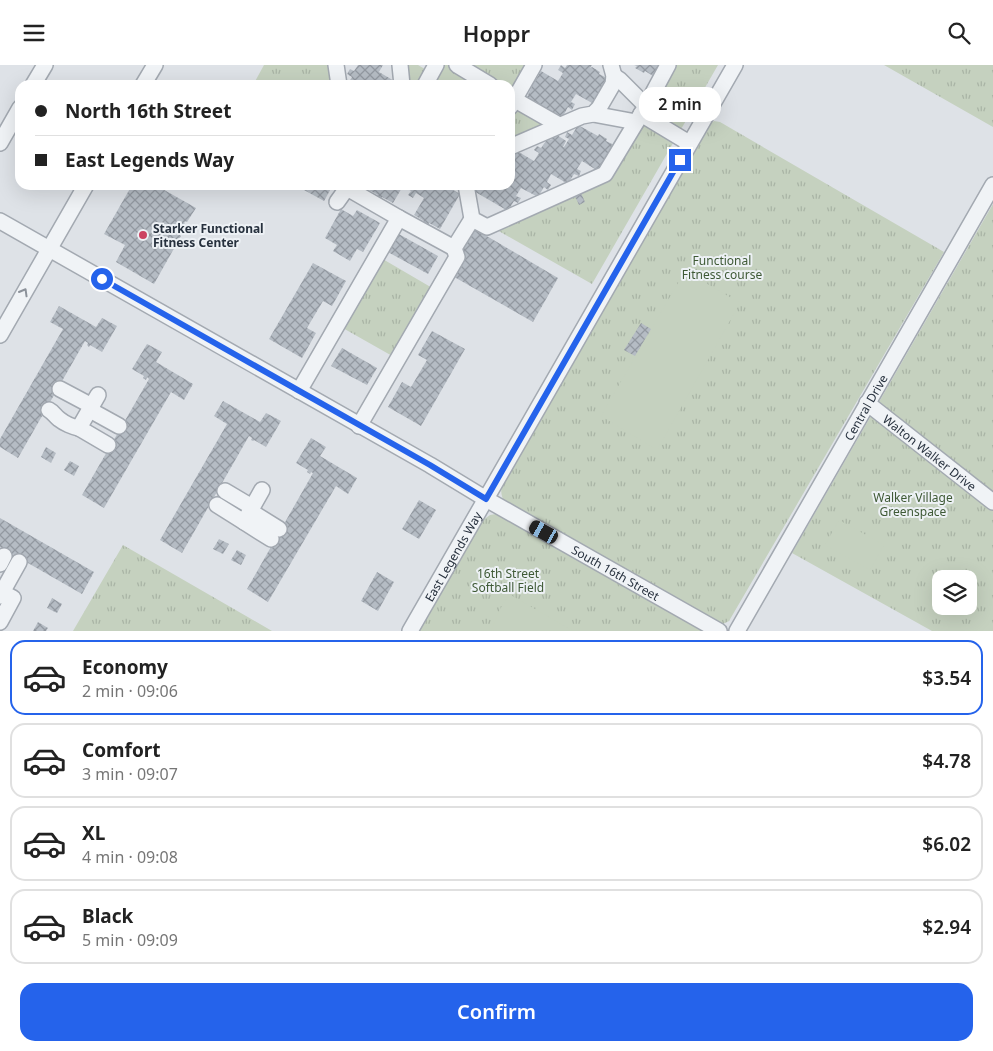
<!DOCTYPE html>
<meta charset="utf-8">
<style>
:root{--surface:#fff;--page:#f2f2f2;--text:#222;--muted:#767676;--line:#e0e0e0;--accent:#2563eb}
body{margin:0;font-family:"Noto Sans",sans-serif;background:var(--page);color:var(--text);height:100vh;display:flex;flex-direction:column;font-size:19px;white-space:nowrap}
*{box-sizing:border-box;margin:0}
p{font-size:16px;color:var(--muted)}
.icon{flex:none;width:28px;height:28px;fill:none;stroke:currentColor;stroke-width:2;stroke-linecap:round;stroke-linejoin:round}
.map{position:relative;height:566px;overflow:hidden}
.details{display:flex;flex-direction:column;background:var(--surface);flex:1}
.details>*{flex:none}
.guide{position:absolute;left:15px;top:15px;width:500px;height:110px;border-radius:15px;box-shadow:0 5px 20px #0002;display:grid;align-content:center;height:110px;padding:0 20px;background:var(--surface)}
.fabs{position:absolute;left:932px;top:505px;display:grid;gap:10px}
.fabs a{display:grid;place-items:center;width:45px;height:45px;border-radius:10px;background:var(--surface);box-shadow:0 5px 20px #0002;font-size:25px}
.end{position:absolute;width:22px;height:22px;margin:-11px;border:6px solid #2563eb;background:#fff;box-shadow:0 0 0 2px #fff}
.from{border-radius:50%}
.bubble{position:absolute;height:35px;border-radius:15px;background:var(--surface);box-shadow:0 5px 20px #0002;font-size:16px;font-weight:600;line-height:35px;text-align:center}
.car{position:absolute;width:15px;height:30px;margin:-15px -8px;border-radius:6px;box-shadow:0 0 4px 1px #0007;background:linear-gradient(#222 24%,#8ab4d8 0 40%,#222 0 76%,#8ab4d8 0 86%,#222 0)}
.guide b{display:flex;align-items:center;gap:18px;height:48px;font-size:19px}
.guide b+b{border-top:1px solid var(--line)}
.guide i{width:12px;height:12px;background:var(--text)}
ul{padding:9px 0 0;list-style:none}
li{display:flex;align-items:center;gap:15px;height:75px;margin:0 10px 8px;padding:0 10px;border:2px solid var(--line);border-radius:15px}
li div{flex:1}
li b{display:block;font-size:19px}
li em{font-style:normal;font-weight:600}
li.current{border-color:var(--accent)}
li>.icon{width:45px;height:45px;stroke-width:1.5}
.button{display:flex;gap:10px;margin-top:auto;padding:10px 20px}
.button a{flex:1;height:58px;border-radius:15px;background:var(--accent);color:#fff;font-size:20px;font-weight:600;line-height:58px;text-align:center}
header{display:flex;justify-content:space-between;align-items:center;height:65px;padding:0 20px;background:var(--surface);font-size:22px;font-weight:600}
.map>svg:first-child{display:block}
.grass{fill:url(#grass-tufts);fill-rule:evenodd}
.garden{fill:#c5d1bf}
.building{fill:url(#building-cross-hatch)}
.lines{fill:none;stroke-linecap:round;stroke-linejoin:round}
.minor-casing{stroke:#a3a9b1;stroke-width:18}
.minor{stroke:#f0f3f6;stroke-width:15}
.oneway{stroke:#8c929a}
.route{stroke:#2563eb;stroke-width:6}
.poi-dot{fill:#cc4261;stroke:#edf1f5;stroke-width:2}
.labels{text-anchor:middle;dominant-baseline:central;stroke-width:4;stroke-linejoin:round;paint-order:stroke}
.poi-label{font-size:12px;font-weight:bold;fill:#27313e;stroke:#edf1f5;text-anchor:start}
.park-label{font-size:12px;fill:#3e5935;stroke:#edf1f5}
.street-label{font-size:12px;fill:#27313e;stroke:#edf1f5}
</style>
<header><svg class="icon" aria-label="menu" viewBox="0 0 24 24"><path d="M4 6h16M4 12h16M4 18h16"/></svg>Hoppr<svg class="icon" aria-label="search" viewBox="0 0 24 24"><circle cx="10" cy="10" r="6"/><path d="M15 15l6 6"/></svg></header>
<div class="map">
<svg width="993" height="566" viewBox="0 0 993 566">
<defs>
<pattern id="grass-tufts" width="24" height="20" patternUnits="userSpaceOnUse" patternTransform="scale(1.25)"><rect width="24" height="20" fill="#c5d1bf"/><path d="M3 7l-1-3M5 7V3M7 7l1-3M15 17l-1-3M17 17v-4M19 17l1-3" fill="none" stroke="#a9b4a5"/></pattern>
<pattern id="building-cross-hatch" width="8" height="8" patternUnits="userSpaceOnUse" patternTransform="scale(1.25)"><rect width="8" height="8" fill="#b5bcc4"/><path d="M0 0l8 8M0 8l8-8" fill="none" stroke="#9399a1"/></pattern>
</defs>
<rect width="100%" height="100%" fill="#dee2e7"/>
<path class="grass" d="M 264,0 L 333,0 L 335,20 L 253,20 Z
M 403,0 L 418,0 L 435,10 L 441,0 L 531,0 L 511,36 L 551,59 L 510,79 L 510,20 L 405,20 Z
M 673,0 L 718,0 L 592,219 L 497,165 L 609,110 Z
M 884,0 L 993,0 L 993,62 Z
M 714,56 L 720,57 L 944,187 L 729,556 L 723,559 L 715,559 L 505,438 C 501,431 500,426 503,418 L 710,59 Z
M 993,139 L 993,566 L 932,566 L 792,488 ZM 941,514 L 969,514 L 969,541 L 941,541 Z
M 381,193 L 434,224 L 394,292 L 341,262 Z
M 496,449 L 503,452 L 703,566 L 419,566 L 483,455 L 490,450 Z
M 123,480 L 272,566 L 73,566 Z"/>
<path class="garden" d="M 685,206 L 740,238 L 657,385 L 601,351 Z
M 839,455 L 884,480 L 870,505 L 825,480 Z
M 509,529 L 573,566 L 491,566 L 499,546 Z"/>
<path class="building" d="M 358,0 L 383,0 L 379,7 L 396,17 L 394,20 L 347,20 L 352,12 L 347,9 L 350,4 L 354,6 Z
M 561,0 L 565,3 L 567,0 L 592,0 L 590,3 L 592,2 L 600,7 L 599,9 L 607,13 L 601,23 L 605,26 L 602,30 L 598,28 L 592,38 L 576,29 L 571,37 L 575,39 L 572,45 L 568,42 L 562,53 L 527,32 L 532,21 L 528,19 L 531,14 L 535,16 L 541,6 L 558,16 L 563,8 L 558,5 Z
M 634,0 L 665,0 L 663,3 L 659,0 L 653,11 L 645,6 L 644,8 L 635,3 L 637,1 Z
M 578,60 L 598,71 L 599,69 L 607,74 L 606,76 L 614,80 L 607,91 L 612,93 L 598,106 L 582,96 L 577,104 L 581,106 L 579,111 L 574,109 L 568,119 L 551,109 L 547,117 L 551,120 L 548,125 L 544,122 L 538,132 L 521,123 L 516,131 L 521,133 L 518,138 L 514,136 L 508,146 L 472,125 L 475,120 L 510,120 L 510,96 L 511,96 L 517,86 L 534,96 L 539,88 L 534,85 L 537,81 L 541,83 L 548,73 L 551,75 L 554,68 L 566,76 L 563,82 L 564,82 L 569,74 L 565,72 L 567,67 L 572,70 Z
M 132,120 L 150,120 L 158,124 L 159,122 L 196,143 L 187,157 L 186,156 L 184,158 L 186,160 L 182,168 L 179,167 L 178,169 L 181,171 L 154,219 L 116,197 L 125,180 L 104,169 Z
M 295,120 L 333,120 L 324,136 Z
M 369,120 L 452,120 L 450,123 L 460,129 L 440,164 L 429,158 L 427,163 L 422,160 L 424,156 L 414,150 L 424,133 L 416,128 L 413,133 L 408,130 L 411,126 L 403,121 L 393,138 L 382,132 L 380,136 L 375,134 L 378,130 L 367,124 Z
M 581,128 L 585,137 L 579,140 L 575,131 Z
M 341,144 L 353,151 L 357,145 L 380,158 L 363,187 L 357,184 L 350,196 L 333,186 L 337,180 L 325,173 Z
M 475,164 L 558,213 L 533,257 L 449,209 Z
M 397,168 L 438,191 L 428,209 L 386,186 Z
M 313,198 L 346,216 L 332,241 L 323,236 L 307,263 L 316,268 L 302,293 L 269,274 Z
M 59,241 L 96,262 L 102,253 L 117,261 L 102,287 L 90,280 L 89,282 L 87,280 L 88,278 L 85,276 L 18,393 L 0,382 L 0,374 L 63,264 L 50,257 Z
M 641,258 L 651,264 L 635,291 L 624,285 Z
M 432,266 L 465,284 L 421,361 L 388,342 L 402,317 L 411,322 L 427,295 L 418,290 Z
M 147,279 L 162,287 L 156,297 L 193,319 L 184,335 L 171,327 L 104,443 L 82,430 L 149,314 L 147,312 L 146,315 L 143,313 L 144,311 L 132,304 Z
M 342,283 L 377,303 L 367,320 L 331,301 Z
M 223,336 L 260,357 L 266,348 L 281,356 L 266,382 L 254,375 L 253,376 L 251,375 L 252,373 L 249,371 L 182,488 L 160,475 L 227,359 L 214,351 Z
M 311,373 L 326,382 L 320,391 L 357,413 L 348,429 L 336,421 L 268,537 L 247,524 L 313,408 L 311,407 L 310,409 L 307,407 L 308,405 L 296,398 Z
M 46,382 L 56,388 L 51,398 L 41,392 Z
M 70,396 L 79,401 L 74,411 L 64,405 Z
M 419,435 L 436,445 L 419,474 L 402,464 Z
M 0,453 L 94,507 L 82,529 L 0,482 Z
M 219,474 L 229,479 L 223,489 L 213,484 Z
M 237,485 L 246,490 L 241,500 L 231,495 Z
M 377,507 L 394,517 L 378,546 L 361,536 Z
M 52,533 L 62,539 L 57,548 L 47,543 Z
M 38,557 L 48,563 L 46,566 L 33,566 Z"/>
<g class="lines">
<defs>
<g id="minor">
<path d="M 336,0 L 339,20"/>
<path d="M 400,0 L 402,20"/>
<path d="M 457,0 L 490,20"/>
<path d="M 614,11 L 620,15 L 646,41"/>
<path d="M 33,20 L 45,0"/>
<path d="M 143,20 L 155,0"/>
<path d="M 425,20 L 436,0"/>
<path d="M 510,32 L 559,60"/>
<path d="M 510,42 L 534,0"/>
<path d="M 593,49 L 636,57"/>
<path d="M 641,49 L 689,78"/>
<path d="M 0,78 L 20,43"/>
<path d="M 510,82 L 582,51 L 593,49 L 599,43 L 613,19 L 614,11 L 611,0"/>
<path d="M 348,120 L 347,123 L 399,153"/>
<path d="M 466,120 L 472,154 L 487,162 L 605,109 L 646,41 L 668,0"/>
<path d="M 337,137 L 347,123"/>
<path id="s1" d="M 0,156 L 430,400 L 486,434 L 719,566"/>
<path d="M 0,270 L 86,120"/>
<path d="M 60,324 L 92,341"/>
<path d="M 299,326 L 399,153 L 454,183 L 472,154"/>
<path d="M 98,330 L 79,363 L 108,380"/>
<path id="s2" d="M 867,338 L 993,437"/>
<path d="M 49,345 C 53,347 55,351 59,354 C 64,358 73,362 79,363"/>
<path d="M 90,345 L 119,361"/>
<path d="M 359,361 L 457,192 L 454,183"/>
<path d="M 225,426 L 252,442"/>
<path d="M 217,440 L 244,457 L 262,425"/>
<path d="M 250,446 L 279,464"/>
<path d="M 244,457 L 271,474"/>
<path d="M 0,499 L 4,491"/>
<path d="M 0,526 L 13,533 L 0,557"/>
<path d="M 0,531 L 19,497"/>
<path id="s3" d="M 410,566 L 735,0"/>
<path id="s4" d="M 737,566 L 993,120"/>
</g>
</defs>
<use href="#minor" class="minor-casing"/>
<use href="#minor" class="minor"/>
</g>
<defs><path id="oneway-chevron" d="M-2-3.5L2.5 0L-2 3.5" fill="none" stroke-width="1.6" stroke-linecap="round" stroke-linejoin="round" transform="scale(1.25)"/></defs>
<use class="oneway" href="#oneway-chevron" transform="translate(24 227) rotate(-60)"/>
<g class="lines">
<path class="route" d="M 102,214 L 430,400 L 486,434 L 680,95"/>
</g>
<circle class="poi-dot" cx="143" cy="170" r="5"/>
<g class="labels">
<g class="poi-label">
<text x="153" y="163">Starker Functional<tspan x="153" dy="14">Fitness Center</tspan></text>
</g>
<g class="park-label">
<text x="722" y="195">Functional<tspan x="722" dy="14">Fitness course</tspan></text>
<text x="913" y="432">Walker Village<tspan x="913" dy="14">Greenspace</tspan></text>
<text x="508" y="508">16th Street<tspan x="508" dy="14">Softball Field</tspan></text>
</g>
<g class="street-label">
<text stroke="none"><textPath href="#s4" startOffset="258">Central Drive</textPath></text>
<text stroke="none"><textPath href="#s2" startOffset="80">Walton Walker Drive</textPath></text>
<text stroke="none"><textPath href="#s3" startOffset="86">East Legends Way</textPath></text>
<text stroke="none"><textPath href="#s1" startOffset="709">South 16th Street</textPath></text>
</g>
</g>
</svg>
<div class="fabs">
<a><svg class="icon" aria-label="layers" viewBox="0 0 24 24"><path d="M12 4l9 5-9 5-9-5zM3 14l9 5 9-5"/></svg></a>
</div>
<i class="end from" style="left:102px;top:214px"></i>
<i class="end" style="left:680px;top:95px"></i>
<div class="bubble" style="left:639px;top:22px;width:82px">2 min</div>
<i class="car" style="left:544px;top:467px;rotate:299deg"></i>
<div class="guide">
<b><i class="from"></i>North 16th Street</b>
<b><i></i>East Legends Way</b>
</div>
</div>
<section class="details">
<ul>
<li class="current"><svg class="icon" aria-label="car" viewBox="0 0 24 24"><path d="M5 17H2v-5l4-1 3-4h7l3 4 3 1v5h-3M9 17h6M6 11h13"/><circle cx="7" cy="17" r="2"/><circle cx="17" cy="17" r="2"/></svg><div><b>Economy</b><p>2 min · 09:06</p></div><em>$3.54</em></li>
<li><svg class="icon" aria-label="car" viewBox="0 0 24 24"><path d="M5 17H2v-5l4-1 3-4h7l3 4 3 1v5h-3M9 17h6M6 11h13"/><circle cx="7" cy="17" r="2"/><circle cx="17" cy="17" r="2"/></svg><div><b>Comfort</b><p>3 min · 09:07</p></div><em>$4.78</em></li>
<li><svg class="icon" aria-label="car" viewBox="0 0 24 24"><path d="M5 17H2v-5l4-1 3-4h7l3 4 3 1v5h-3M9 17h6M6 11h13"/><circle cx="7" cy="17" r="2"/><circle cx="17" cy="17" r="2"/></svg><div><b>XL</b><p>4 min · 09:08</p></div><em>$6.02</em></li>
<li><svg class="icon" aria-label="car" viewBox="0 0 24 24"><path d="M5 17H2v-5l4-1 3-4h7l3 4 3 1v5h-3M9 17h6M6 11h13"/><circle cx="7" cy="17" r="2"/><circle cx="17" cy="17" r="2"/></svg><div><b>Black</b><p>5 min · 09:09</p></div><em>$2.94</em></li>
</ul>
<div class="button"><a>Confirm</a></div>
</section>
